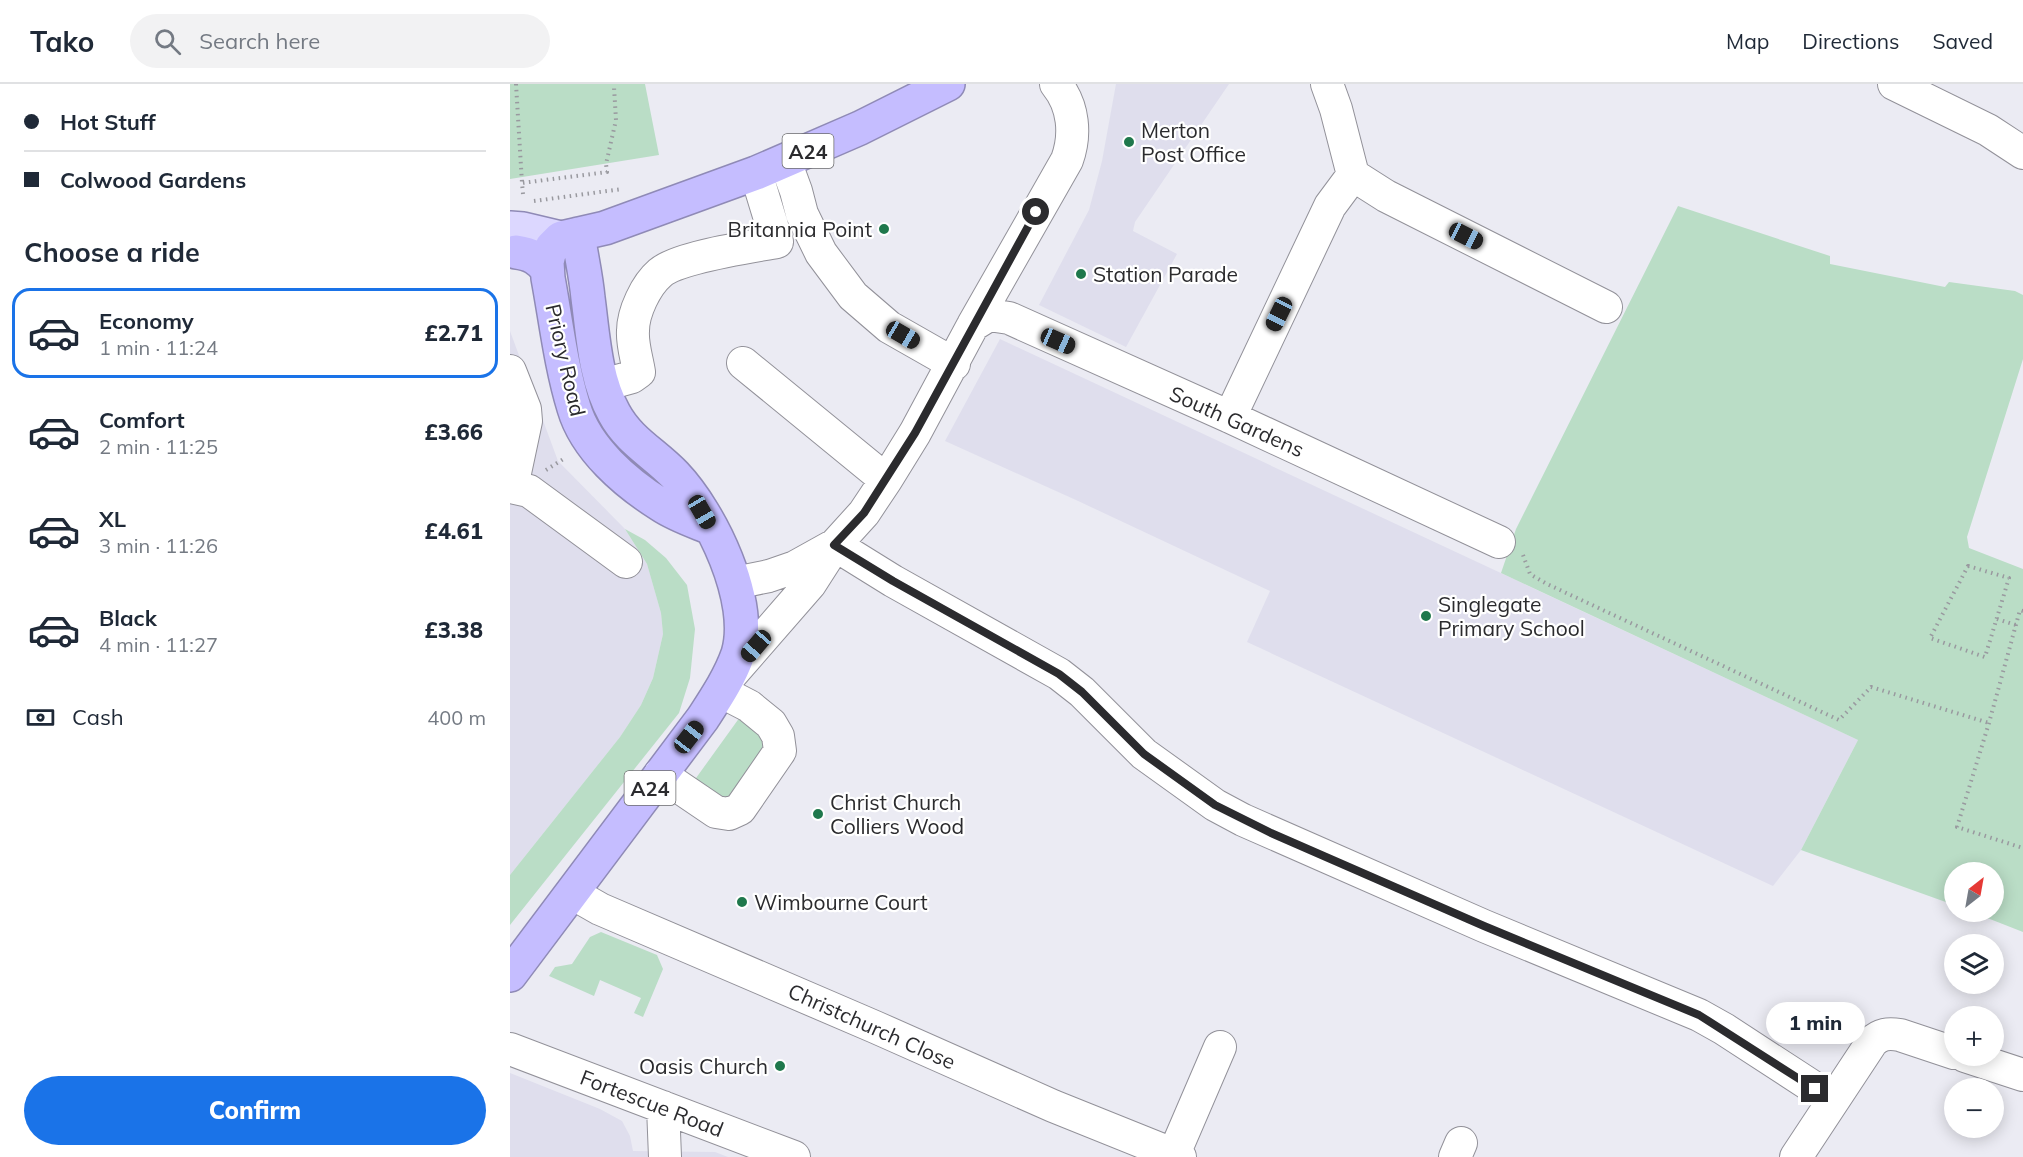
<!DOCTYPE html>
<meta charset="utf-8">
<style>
:root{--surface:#fff;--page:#f2f2f3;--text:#1f2937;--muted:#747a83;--line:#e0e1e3;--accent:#1a73e8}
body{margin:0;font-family:Mulish,sans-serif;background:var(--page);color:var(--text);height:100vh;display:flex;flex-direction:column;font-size:22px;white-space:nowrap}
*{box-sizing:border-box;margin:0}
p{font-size:20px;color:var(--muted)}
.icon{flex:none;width:33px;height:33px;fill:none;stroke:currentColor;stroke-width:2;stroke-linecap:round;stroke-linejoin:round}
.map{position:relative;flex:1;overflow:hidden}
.sheet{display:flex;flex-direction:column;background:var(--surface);width:510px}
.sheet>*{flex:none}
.hud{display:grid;align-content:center;height:132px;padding:0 24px;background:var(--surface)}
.needle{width:39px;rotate:31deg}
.controls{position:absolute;left:1434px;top:778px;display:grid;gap:12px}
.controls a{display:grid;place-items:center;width:60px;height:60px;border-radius:50%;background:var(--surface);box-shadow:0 3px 15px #0003;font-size:30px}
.end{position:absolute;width:27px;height:27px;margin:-14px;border:8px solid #2b2b2e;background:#fff;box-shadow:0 0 0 3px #fff}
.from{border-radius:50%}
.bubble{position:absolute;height:42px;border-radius:21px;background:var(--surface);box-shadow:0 3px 15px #0003;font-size:20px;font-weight:800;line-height:42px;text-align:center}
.car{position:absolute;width:18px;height:36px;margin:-18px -9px;border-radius:8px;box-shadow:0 0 4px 2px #0007;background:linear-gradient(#222 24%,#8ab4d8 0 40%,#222 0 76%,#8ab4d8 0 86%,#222 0)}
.hud b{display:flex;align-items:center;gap:21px;height:57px;font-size:22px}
.hud b+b{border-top:2px solid var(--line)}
.hud i{width:15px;height:15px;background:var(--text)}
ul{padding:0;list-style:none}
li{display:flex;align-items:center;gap:18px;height:90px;margin:0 12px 9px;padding:0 12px;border:3px solid transparent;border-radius:18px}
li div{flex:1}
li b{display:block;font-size:22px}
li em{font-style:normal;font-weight:800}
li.selected{border-color:var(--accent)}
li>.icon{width:54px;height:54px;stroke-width:1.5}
h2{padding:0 24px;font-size:27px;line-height:72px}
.pay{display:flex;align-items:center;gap:15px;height:66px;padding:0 24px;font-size:22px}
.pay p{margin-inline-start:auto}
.action{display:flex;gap:12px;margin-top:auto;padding:12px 24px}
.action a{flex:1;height:69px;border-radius:36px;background:var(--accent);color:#fff;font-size:24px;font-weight:800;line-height:69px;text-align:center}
header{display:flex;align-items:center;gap:36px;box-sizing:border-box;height:84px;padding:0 30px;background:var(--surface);border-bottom:2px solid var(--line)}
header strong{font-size:28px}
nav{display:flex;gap:33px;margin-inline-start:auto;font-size:21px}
.search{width:420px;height:54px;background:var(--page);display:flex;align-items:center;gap:15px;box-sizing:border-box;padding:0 21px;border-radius:33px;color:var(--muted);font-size:22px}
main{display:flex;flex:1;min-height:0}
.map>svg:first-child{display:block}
.built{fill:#dfdeed}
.green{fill:#baddc6}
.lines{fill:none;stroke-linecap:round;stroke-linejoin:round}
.minor-casing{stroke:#929199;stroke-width:34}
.major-casing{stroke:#8f8ab6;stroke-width:36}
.highway-casing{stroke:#8f8ab6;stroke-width:36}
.path{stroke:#99999f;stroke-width:4;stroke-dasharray:1.5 4.5;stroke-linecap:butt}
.minor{stroke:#fff;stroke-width:32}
.major{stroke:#dcd7ff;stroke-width:33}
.highway{stroke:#c5bdff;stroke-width:33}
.route{stroke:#2b2b2e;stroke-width:8}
.poi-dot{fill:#1f784c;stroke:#fff;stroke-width:2}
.labels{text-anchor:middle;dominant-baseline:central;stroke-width:4.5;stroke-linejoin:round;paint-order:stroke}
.shield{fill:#fff;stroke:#6b6b6d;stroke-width:1.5}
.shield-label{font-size:20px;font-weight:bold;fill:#2b2b2e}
.poi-label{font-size:21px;fill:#2b2b2e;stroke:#fff;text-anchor:start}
.street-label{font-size:21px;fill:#2b2b2e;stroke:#fff}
</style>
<header>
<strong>Tako</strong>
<div class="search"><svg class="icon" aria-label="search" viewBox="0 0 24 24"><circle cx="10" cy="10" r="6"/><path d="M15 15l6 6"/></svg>Search here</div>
<nav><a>Map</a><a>Directions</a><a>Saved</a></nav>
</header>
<main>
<section class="sheet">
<div class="hud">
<b><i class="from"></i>Hot Stuff</b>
<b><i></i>Colwood Gardens</b>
</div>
<h2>Choose a ride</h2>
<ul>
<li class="selected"><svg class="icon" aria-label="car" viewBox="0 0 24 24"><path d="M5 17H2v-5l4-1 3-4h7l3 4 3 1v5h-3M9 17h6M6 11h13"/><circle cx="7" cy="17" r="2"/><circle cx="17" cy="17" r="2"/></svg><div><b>Economy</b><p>1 min · 11:24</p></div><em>£2.71</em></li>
<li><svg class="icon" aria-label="car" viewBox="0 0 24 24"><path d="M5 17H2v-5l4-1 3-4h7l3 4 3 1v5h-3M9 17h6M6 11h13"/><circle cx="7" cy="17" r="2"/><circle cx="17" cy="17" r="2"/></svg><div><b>Comfort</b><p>2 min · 11:25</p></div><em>£3.66</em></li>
<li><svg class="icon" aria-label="car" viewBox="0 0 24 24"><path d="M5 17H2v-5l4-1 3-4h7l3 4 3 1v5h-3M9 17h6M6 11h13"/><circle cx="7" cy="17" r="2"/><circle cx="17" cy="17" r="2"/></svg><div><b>XL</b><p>3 min · 11:26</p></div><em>£4.61</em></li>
<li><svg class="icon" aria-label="car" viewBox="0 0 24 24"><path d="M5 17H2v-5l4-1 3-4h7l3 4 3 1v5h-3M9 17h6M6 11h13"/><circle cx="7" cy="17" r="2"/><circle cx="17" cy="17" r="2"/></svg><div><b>Black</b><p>4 min · 11:27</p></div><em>£3.38</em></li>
</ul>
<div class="pay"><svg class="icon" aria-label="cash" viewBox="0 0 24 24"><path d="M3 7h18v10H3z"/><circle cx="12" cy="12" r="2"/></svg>Cash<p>400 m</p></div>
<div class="action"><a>Confirm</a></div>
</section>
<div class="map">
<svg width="1513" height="1073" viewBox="0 0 1513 1073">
<rect width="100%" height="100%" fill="#ebebf3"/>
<path class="built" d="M 606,0 L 719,0 L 625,138 L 623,147 L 667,170 L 616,263 L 529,221 L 579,126 L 592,77 Z
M 0,247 L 48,377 L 115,445 L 137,480 L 151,529 L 153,550 L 143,594 L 131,621 L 110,653 L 0,791 Z
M 490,255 L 1348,656 L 1291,766 L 1263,802 L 737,558 L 760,507 L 566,416 L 435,357 Z
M 0,989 L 90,1025 L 112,1037 L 120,1052 L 123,1067 L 205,1068 L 218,1073 L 0,1073 Z"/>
<path class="green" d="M 0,0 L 135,0 L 149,71 L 0,95 Z
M 1168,122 L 1320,172 L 1320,180 L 1435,203 L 1439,198 L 1505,207 L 1513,211 L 1513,275 L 1457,453 L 1459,464 L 1513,485 L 1513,848 L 1462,828 L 1484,828 L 1484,789 L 1444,789 L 1444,821 L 1291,766 L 1348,656 L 991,489 L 1006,445 Z
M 115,445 L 135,456 L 156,474 L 177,501 L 185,545 L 180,594 L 169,629 L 0,841 L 0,791 L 110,653 L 131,621 L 143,594 L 153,550 L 151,529 L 137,480 Z
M 230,633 L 262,663 L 224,719 L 181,701 Z
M 91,848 L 147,871 L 153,885 L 133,933 L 124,929 L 131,914 L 90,896 L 84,912 L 39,892 L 45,883 L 62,880 L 80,853 Z"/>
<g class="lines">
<defs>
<path id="minor" d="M 1384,0 L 1478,46 L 1513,69
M 275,77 L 286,107 L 292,130 L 311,169 L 343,212 L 379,243 L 444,280
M 843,91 L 876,112 L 1096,223
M 463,241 L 479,231 L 499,234 L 720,333 L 989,458
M 233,279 L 376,396
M 0,287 L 15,325 L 16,337 L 2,403
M 93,301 L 122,293 L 129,288 C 127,275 122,260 123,247 C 123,228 136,201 150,189 C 168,173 240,163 267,158 L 246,89
M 720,333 L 820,122 L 843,91 L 826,25 L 817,0
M 0,403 L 19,407 L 116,478
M 325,461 L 383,497 L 549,590 L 572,608 L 634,670 L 705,721 L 733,736 L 974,842 L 1189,931 L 1214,945 L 1323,1016
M 225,499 L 259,492 L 285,483 L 321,463
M 219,593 L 300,500 L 325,461 L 354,429 L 376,396 L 405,349 L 463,241 L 557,76 C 566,51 564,22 546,0
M 150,690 L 206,728 L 219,730 L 230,725 L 270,667 L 268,652 L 261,640 L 239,622 L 210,607
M 62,809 L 90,825 L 365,943 L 543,1022 L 670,1073
M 0,965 L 284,1073
M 1455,972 L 1513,991
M 153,1023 L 155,1073
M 664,1070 L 710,963
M 945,1073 L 951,1059
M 1286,1073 L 1362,958 C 1370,950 1378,949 1390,951 L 1444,969"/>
<path id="major" d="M 0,144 L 13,145 L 51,154"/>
<path id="highway" d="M 6,168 C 20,170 29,174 37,186
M 201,444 C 184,437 166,431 151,421 C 116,399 76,365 64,324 C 51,282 46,237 38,194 L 37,178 L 39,170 L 42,163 L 51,154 L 95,144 L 246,89 L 350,44 L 438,0
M 0,891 L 193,634 C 206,614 220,593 228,570 C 244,517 201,429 165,391 C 144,369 119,357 104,329 C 85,295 83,251 78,214 C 76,192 71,171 68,150"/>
</defs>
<use href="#minor" class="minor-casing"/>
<use href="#major" class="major-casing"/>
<use href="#highway" class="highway-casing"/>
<path class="path" d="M 6,0 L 12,99
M 13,110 L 12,99 L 97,88 L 96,80 L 106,36 L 104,3
M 24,117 L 112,105
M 36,386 L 55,374
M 1013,471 L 1020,490 L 1037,500 L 1329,636 L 1361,603 L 1479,639
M 1458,482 L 1499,494 L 1475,573 L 1420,554 Z
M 1513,527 L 1510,526 L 1479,639 L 1447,743 L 1513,764
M 1487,535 L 1506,541"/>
<use href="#minor" class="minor"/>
<use href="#major" class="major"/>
<use href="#highway" class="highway"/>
</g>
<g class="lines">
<path class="route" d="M 526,128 L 405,349 L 354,429 L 324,461 L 383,497 L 549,590 L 572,608 L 634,670 L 705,721 L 761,749 L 974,842 L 1189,931 L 1305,1005"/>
</g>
<g class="poi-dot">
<circle cx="619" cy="58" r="6"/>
<circle cx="374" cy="145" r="6"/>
<circle cx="571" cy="190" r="6"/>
<circle cx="916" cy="532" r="6"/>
<circle cx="308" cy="730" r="6"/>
<circle cx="232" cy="818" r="6"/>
<circle cx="270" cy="982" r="6"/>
</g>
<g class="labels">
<g class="shield">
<rect x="272.5" y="50" width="51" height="34" rx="4.5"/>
<rect x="114.5" y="687" width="51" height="34" rx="4.5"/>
</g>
<g class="shield-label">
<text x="298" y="67">A24</text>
<text x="140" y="704">A24</text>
</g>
<g class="poi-label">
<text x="631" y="46">Merton<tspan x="631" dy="24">Post Office</tspan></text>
<text x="362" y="145" text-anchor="end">Britannia Point</text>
<text x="583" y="190">Station Parade</text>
<text x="928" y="520">Singlegate<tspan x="928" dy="24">Primary School</tspan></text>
<text x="320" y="718">Christ Church<tspan x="320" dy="24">Colliers Wood</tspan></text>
<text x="244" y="818">Wimbourne Court</text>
<text x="258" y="982" text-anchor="end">Oasis Church</text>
</g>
<g class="street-label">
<text transform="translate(56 276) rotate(77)">Priory Road</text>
<text transform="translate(727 337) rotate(24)">South Gardens</text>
<text transform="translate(362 942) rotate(24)">Christchurch Close</text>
<text transform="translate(142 1019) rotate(21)">Fortescue Road</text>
</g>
</g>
</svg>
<div class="controls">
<a><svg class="needle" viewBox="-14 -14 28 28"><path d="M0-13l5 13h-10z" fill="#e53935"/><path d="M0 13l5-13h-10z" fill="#747a83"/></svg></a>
<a><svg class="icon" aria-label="layers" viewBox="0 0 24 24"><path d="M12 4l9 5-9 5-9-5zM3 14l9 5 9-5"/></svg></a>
<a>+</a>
<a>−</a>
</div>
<i class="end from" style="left:526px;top:128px"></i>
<i class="end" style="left:1305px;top:1005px"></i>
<div class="bubble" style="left:1256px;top:918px;width:99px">1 min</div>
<i class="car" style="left:956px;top:152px;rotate:117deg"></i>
<i class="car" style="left:769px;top:230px;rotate:206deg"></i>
<i class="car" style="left:393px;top:251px;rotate:120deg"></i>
<i class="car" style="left:548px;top:257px;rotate:114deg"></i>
<i class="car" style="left:192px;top:428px;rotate:150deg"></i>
<i class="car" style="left:246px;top:562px;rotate:221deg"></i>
<i class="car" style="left:179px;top:653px;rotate:38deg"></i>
</div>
</main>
